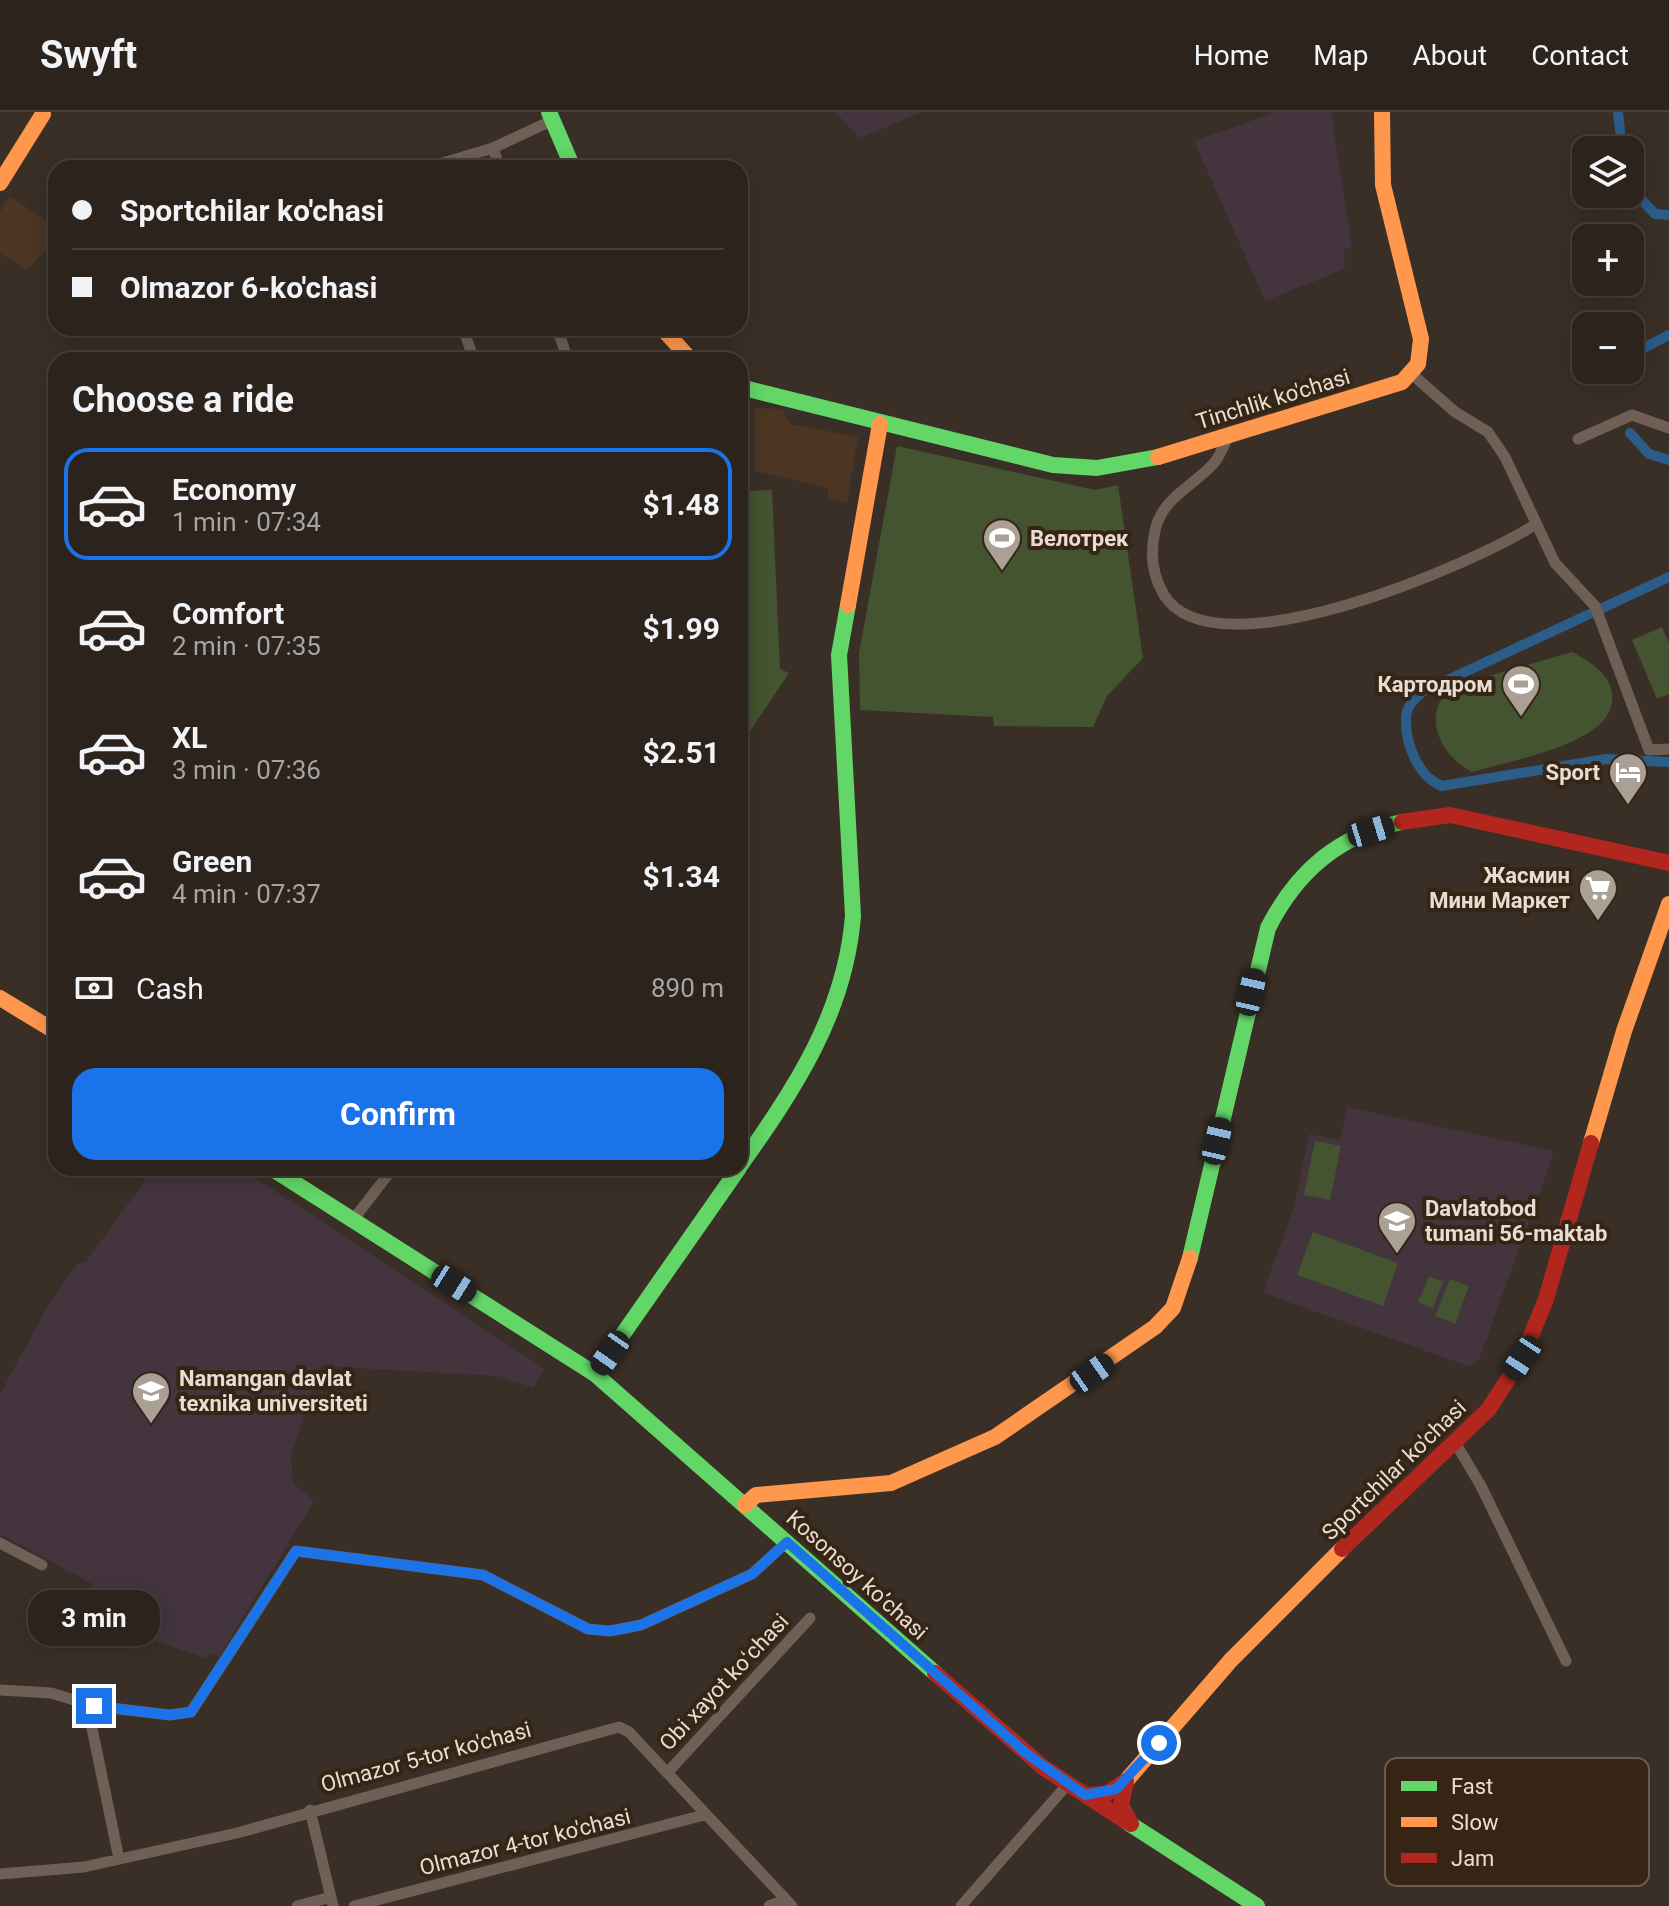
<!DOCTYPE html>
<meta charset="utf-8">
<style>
:root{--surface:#2b231c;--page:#372f29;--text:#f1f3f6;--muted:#a6a4a3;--line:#47403b;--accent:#1a73e8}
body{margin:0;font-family:Roboto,sans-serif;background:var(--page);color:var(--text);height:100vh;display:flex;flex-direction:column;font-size:30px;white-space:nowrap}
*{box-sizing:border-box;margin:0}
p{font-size:26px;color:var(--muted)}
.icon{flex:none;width:44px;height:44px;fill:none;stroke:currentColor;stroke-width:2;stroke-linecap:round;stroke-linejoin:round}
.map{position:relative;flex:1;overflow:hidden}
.details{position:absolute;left:48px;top:240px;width:700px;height:824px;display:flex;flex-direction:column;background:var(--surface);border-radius:24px;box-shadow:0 4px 20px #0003,0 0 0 2px var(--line)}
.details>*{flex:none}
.top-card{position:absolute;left:48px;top:48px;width:700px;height:176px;border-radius:24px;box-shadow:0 4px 20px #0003,0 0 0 2px var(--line);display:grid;align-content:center;height:176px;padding:0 24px;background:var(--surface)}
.fabs{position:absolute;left:1572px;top:24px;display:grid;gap:16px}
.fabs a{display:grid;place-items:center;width:72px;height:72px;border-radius:16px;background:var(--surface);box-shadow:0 4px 20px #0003,0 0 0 2px var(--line);font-size:40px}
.end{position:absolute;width:36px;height:36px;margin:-18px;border:10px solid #1a73e8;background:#fff;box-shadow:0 0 0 4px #fff}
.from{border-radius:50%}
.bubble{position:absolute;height:56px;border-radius:24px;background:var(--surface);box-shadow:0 4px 20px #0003,0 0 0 2px var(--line);font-size:26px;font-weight:700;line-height:56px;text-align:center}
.car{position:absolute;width:24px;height:48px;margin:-24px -12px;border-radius:10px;box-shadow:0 0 6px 2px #0007;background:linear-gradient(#222 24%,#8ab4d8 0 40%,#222 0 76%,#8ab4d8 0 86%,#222 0)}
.top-card b{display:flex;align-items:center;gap:28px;height:76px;font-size:30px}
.top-card b+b{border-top:2px solid var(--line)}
.top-card i{width:20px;height:20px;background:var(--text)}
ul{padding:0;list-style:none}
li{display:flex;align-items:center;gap:24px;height:112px;margin:0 16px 12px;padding:0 8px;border:4px solid transparent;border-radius:24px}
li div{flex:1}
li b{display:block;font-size:30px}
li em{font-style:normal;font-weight:700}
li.selected{border-color:var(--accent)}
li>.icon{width:72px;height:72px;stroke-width:1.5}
h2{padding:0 24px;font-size:36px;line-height:96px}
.pay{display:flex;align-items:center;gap:20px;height:88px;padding:0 24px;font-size:30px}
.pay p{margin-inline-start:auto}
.primary-button{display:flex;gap:16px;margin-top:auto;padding:16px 24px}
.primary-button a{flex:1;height:92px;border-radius:24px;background:var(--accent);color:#fff;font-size:32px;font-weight:700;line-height:92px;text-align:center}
header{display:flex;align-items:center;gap:48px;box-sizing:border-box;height:112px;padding:0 40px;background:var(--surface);border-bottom:2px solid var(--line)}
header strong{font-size:38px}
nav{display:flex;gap:44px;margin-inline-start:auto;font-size:28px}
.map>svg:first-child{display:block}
.built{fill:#4c3623}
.education{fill:#43343d}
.garden{fill:#445330}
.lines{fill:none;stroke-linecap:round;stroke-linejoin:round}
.canal{stroke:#2b5d88;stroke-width:10}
.street{stroke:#6f5f57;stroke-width:11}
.fast{stroke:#63d668;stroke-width:16}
.slow{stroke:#ff974d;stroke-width:16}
.jam{stroke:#b3261e;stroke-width:16}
.route{stroke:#1a73e8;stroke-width:10}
.labels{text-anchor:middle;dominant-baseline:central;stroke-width:8;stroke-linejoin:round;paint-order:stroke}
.street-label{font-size:22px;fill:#e9ddd3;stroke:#362515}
.poi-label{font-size:22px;font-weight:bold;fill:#e9ddd3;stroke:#362515;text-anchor:start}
.key{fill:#362515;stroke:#6c5c4e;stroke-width:2}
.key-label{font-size:22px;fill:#e9ddd3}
</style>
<header>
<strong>Swyft</strong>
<nav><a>Home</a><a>Map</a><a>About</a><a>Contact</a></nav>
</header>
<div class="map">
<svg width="1669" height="1794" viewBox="0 0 1669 1794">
<rect width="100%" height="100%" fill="#392f26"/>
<path class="built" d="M 10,84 L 56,116 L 56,129 L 26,158 L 0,141 L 0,100 Z
M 754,296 L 782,297 L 790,312 L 858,325 L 847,391 L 828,387 L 828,376 L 755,359 Z"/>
<path class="education" d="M 835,0 L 922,0 L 860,26 Z
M 1276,0 L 1331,0 L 1352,135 L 1344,138 L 1345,157 L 1265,189 L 1194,29 Z
M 1347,995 L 1554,1039 L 1536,1092 L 1529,1091 L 1526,1103 L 1531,1104 L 1479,1248 L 1471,1255 L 1263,1181 L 1295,1091 L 1309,1022 L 1340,1028 Z
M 154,1056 L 240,1056 L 545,1257 L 533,1276 L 498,1264 L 320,1254 L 291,1344 L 293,1371 L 314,1389 L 219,1545 L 210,1541 L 205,1546 L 110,1513 L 80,1493 L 92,1472 L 0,1422 L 0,1282 L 50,1190 L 78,1151 L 85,1151 Z"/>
<path class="garden" d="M 897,334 L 1095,378 L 1118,373 L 1143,546 L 1107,584 L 1093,615 L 994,614 L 993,605 L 860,598 L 859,541 Z
M 772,378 L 780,557 L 789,561 L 740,634 L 740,379 Z
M 1662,515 L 1669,531 L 1669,582 L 1657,587 L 1632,528 Z
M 1572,540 C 1592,551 1615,564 1612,590 C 1608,633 1507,649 1472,660 C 1441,644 1420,604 1451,575 Z
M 1315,1029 L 1341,1034 L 1330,1088 L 1304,1083 Z
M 1313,1120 L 1398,1151 L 1383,1194 L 1297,1163 Z
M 1429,1164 L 1443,1170 L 1433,1196 L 1418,1190 Z
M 1450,1167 L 1469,1174 L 1455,1212 L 1435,1204 Z"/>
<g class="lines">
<path class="canal" d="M 1618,0 L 1622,38
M 1630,67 L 1637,83 L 1655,102 L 1669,103
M 1630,243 L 1669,223
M 1613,262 L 1616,258
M 1630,321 L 1649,342 L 1669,348
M 1669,465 L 1422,580 C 1415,587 1406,594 1406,606 C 1405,631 1418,665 1442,674 L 1606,647 L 1669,650"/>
<path class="street" d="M 493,36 L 500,56
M 426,56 L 493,36 L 553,8
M 463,216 L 474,248
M 557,216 L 568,248
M 1413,263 L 1455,300 L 1488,320 L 1505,345 L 1555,451 L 1595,494 L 1649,638 L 1669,637
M 1228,325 C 1224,333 1220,344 1214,351 C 1193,375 1162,385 1155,419 C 1150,441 1152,463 1164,483 C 1215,565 1474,452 1536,412
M 1578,327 L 1632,303 L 1669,316
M 353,1108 L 393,1056
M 1456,1332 L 1481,1374 L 1566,1549
M 0,1431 L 42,1453
M 0,1578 L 51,1581 L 94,1594 L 170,1603 L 191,1600 L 296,1439 L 483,1463 L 588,1517 L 610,1519 L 641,1513 L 752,1462 L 787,1430
M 87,1592 L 119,1747
M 667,1661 L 810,1506
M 310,1698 L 333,1794
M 0,1762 L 84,1755 L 237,1721 L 619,1615 L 629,1620 L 792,1794
M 297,1794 L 331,1785
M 354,1794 L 704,1703
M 769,1794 L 786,1788
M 961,1794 L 1067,1673"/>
<path class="fast" d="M 549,0 L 573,56
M 740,275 L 1053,353 L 1097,356 L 1158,345
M 740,1054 C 795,976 845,902 853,804 L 839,543 L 848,493
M 271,1056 L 595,1262 L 935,1561
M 1190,1146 L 1268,816 C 1297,759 1339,723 1402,710
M 595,1262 L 739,1056
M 1127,1710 L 1257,1794"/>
<path class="slow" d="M 0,71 L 43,2
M 662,216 L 691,248
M 1158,345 L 1402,270 L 1418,252 L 1421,227 L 1383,73 L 1382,0
M 848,493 L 880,312
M 0,886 L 56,920
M 1591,1031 L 1624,919 L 1669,792
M 745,1393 L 756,1383 L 891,1371 L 995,1325 L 1155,1215 L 1173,1196 L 1190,1146
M 1126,1669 L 1231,1548 L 1342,1437"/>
<path class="jam" d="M 1402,710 L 1450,703 L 1669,751
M 1342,1437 L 1488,1298 L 1522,1246 L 1546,1187 L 1591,1031
M 935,1561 L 1044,1656 L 1127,1710
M 1085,1683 L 1106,1682 L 1126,1669 L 1121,1693 L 1131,1712"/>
</g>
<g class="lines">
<path class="route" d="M 94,1594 L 170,1603 L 191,1600 L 296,1439 L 483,1463 L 588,1517 L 610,1519 L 641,1513 L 752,1462 L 787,1430 L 1027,1642 L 1085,1683 L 1116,1677 L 1159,1631"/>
</g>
<defs>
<symbol id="stadium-pin" viewBox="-11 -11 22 30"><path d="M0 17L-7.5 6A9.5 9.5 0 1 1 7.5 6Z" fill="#aba096" stroke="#362515"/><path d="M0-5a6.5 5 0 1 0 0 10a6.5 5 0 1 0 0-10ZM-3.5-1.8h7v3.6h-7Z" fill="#fff"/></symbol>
<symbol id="hotel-pin" viewBox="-11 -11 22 30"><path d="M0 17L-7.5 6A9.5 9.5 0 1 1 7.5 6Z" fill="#aba096" stroke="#362515"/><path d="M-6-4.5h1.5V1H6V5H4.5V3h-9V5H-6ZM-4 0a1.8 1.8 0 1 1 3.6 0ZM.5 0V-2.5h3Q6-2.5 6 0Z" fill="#fff"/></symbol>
<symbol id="supermarket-pin" viewBox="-11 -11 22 30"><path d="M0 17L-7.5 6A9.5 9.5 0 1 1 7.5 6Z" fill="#aba096" stroke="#362515"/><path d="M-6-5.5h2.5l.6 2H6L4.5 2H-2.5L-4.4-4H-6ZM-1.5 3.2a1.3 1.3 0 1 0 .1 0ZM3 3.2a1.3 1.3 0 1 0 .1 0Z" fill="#fff"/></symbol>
<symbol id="school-pin" viewBox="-11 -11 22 30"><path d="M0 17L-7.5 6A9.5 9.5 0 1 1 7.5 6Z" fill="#aba096" stroke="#362515"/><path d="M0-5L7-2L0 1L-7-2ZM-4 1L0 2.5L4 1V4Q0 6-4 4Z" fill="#fff"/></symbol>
<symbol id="university-pin" viewBox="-11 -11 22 30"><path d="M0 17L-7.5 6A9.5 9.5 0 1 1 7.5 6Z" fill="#aba096" stroke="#362515"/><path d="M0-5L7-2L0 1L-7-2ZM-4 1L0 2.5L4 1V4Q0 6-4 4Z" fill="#fff"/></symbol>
</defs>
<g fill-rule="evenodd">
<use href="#stadium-pin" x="980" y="404" width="44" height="60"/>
<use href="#stadium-pin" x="1499" y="550" width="44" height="60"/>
<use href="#hotel-pin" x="1606" y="638" width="44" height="60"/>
<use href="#supermarket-pin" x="1576" y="754" width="44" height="60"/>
<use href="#school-pin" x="1375" y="1087" width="44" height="60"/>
<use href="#university-pin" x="129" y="1257" width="44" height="60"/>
</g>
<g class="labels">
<g class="street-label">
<text transform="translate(1273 287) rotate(-17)">Tinchlik ko'chasi</text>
<text transform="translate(1394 1358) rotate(-44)">Sportchilar ko'chasi</text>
<text transform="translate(857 1463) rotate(42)">Kosonsoy ko’chasi</text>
<text transform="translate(724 1570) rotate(-47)">Obi xayot koʻchasi</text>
<text transform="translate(426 1645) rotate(-15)">Olmazor 5-tor ko'chasi</text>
<text transform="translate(525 1730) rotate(-14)">Olmazor 4-tor ko'chasi</text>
</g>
<g class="poi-label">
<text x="1030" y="426">Велотрек</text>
<text x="1493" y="572" text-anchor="end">Картодром</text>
<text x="1600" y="660" text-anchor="end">Sport</text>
<text x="1570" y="763" text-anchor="end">Жасмин<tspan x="1570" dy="25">Мини Маркет</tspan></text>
<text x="1425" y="1096">Davlatobod<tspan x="1425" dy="25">tumani 56-maktab</tspan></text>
<text x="179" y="1266">Namangan davlat<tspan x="179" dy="25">texnika universiteti</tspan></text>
</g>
</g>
<rect x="1385" y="1646" width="264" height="128" rx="12" class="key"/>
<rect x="1401" y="1669" width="36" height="10" fill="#63d668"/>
<rect x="1401" y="1705" width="36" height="10" fill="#ff974d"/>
<rect x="1401" y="1741" width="36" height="10" fill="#b3261e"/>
<g class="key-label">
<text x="1451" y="1682">Fast</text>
<text x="1451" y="1718">Slow</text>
<text x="1451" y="1754">Jam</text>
</g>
</svg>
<div class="fabs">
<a><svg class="icon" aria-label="layers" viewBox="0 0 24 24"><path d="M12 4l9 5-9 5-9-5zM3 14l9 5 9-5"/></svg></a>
<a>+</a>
<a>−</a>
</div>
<i class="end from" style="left:1159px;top:1631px"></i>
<i class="end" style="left:94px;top:1594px"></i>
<div class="bubble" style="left:28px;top:1478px;width:132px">3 min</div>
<i class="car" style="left:1371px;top:719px;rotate:73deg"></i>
<i class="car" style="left:1251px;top:880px;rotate:13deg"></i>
<i class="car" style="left:1217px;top:1029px;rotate:13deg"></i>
<i class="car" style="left:454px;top:1172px;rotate:122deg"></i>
<i class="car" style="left:610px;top:1241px;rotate:215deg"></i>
<i class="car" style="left:1522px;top:1246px;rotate:213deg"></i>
<i class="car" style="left:1092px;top:1261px;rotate:55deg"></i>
<div class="top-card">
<b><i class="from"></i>Sportchilar ko'chasi</b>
<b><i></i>Olmazor 6-ko'chasi</b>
</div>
<section class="details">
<h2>Choose a ride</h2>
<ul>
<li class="selected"><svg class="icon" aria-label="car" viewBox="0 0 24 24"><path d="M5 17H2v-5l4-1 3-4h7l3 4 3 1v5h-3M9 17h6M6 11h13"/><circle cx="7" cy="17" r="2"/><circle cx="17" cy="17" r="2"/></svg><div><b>Economy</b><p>1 min · 07:34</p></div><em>$1.48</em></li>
<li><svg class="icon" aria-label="car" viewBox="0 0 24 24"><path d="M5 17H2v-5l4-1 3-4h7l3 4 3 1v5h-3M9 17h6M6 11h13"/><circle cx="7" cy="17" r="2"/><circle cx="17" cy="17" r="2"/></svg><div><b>Comfort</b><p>2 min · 07:35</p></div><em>$1.99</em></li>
<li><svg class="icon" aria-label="car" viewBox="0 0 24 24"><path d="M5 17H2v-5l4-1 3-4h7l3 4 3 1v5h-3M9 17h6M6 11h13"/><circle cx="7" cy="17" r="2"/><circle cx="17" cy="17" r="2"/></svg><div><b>XL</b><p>3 min · 07:36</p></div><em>$2.51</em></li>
<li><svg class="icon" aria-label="car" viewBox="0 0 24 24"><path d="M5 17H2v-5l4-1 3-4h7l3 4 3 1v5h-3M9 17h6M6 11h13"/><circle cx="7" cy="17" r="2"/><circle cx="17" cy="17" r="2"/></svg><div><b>Green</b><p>4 min · 07:37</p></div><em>$1.34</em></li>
</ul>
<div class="pay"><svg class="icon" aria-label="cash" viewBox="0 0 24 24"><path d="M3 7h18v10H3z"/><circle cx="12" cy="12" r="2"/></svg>Cash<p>890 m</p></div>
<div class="primary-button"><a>Confirm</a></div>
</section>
</div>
